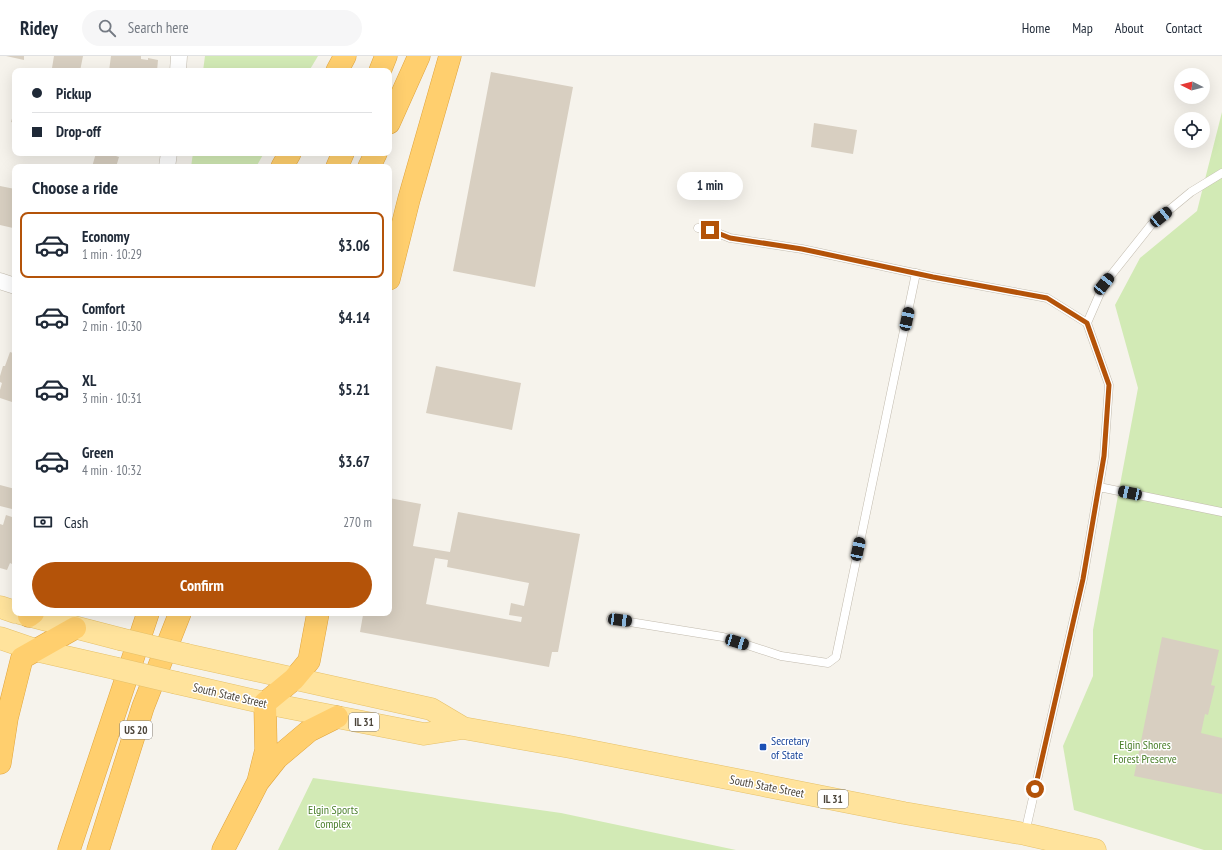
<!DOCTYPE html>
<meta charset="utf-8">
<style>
:root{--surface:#fff;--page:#f6f6f7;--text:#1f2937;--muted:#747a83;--line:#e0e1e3;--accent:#b45309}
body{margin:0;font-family:"PT Sans Narrow",sans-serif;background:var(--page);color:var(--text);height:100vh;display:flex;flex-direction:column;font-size:15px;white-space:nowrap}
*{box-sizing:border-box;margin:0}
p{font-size:13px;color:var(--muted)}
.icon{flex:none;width:22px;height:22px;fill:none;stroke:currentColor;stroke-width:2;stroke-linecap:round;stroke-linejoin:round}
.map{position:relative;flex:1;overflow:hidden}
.sheet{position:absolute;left:12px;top:108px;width:380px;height:452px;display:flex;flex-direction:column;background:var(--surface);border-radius:8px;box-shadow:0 4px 16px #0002}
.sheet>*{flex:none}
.top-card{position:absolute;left:12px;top:12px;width:380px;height:88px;border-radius:8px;box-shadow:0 4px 16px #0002;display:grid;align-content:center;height:88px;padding:0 20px;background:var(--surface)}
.needle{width:26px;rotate:276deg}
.controls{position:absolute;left:1174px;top:12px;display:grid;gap:8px}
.controls a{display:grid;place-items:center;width:36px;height:36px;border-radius:50%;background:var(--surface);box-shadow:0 4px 16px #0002;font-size:20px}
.end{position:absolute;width:18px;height:18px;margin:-9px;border:5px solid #b45309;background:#fff;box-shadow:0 0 0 2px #fff}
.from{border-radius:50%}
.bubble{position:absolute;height:28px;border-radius:14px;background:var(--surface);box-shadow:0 4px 16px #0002;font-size:13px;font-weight:700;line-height:28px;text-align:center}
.car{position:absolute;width:12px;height:24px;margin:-12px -6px;border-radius:5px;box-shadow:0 0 3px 1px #0007;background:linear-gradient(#222 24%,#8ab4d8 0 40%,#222 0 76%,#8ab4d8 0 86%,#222 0)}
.top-card b{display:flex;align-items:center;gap:14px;height:38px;font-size:15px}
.top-card b+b{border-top:1px solid var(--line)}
.top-card i{width:10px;height:10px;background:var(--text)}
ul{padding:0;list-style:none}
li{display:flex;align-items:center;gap:12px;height:66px;margin:0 8px 6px;padding:0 12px;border:2px solid transparent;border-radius:8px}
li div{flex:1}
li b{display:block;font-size:15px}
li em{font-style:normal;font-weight:700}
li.on{border-color:var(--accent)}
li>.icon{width:36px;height:36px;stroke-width:1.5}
h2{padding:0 20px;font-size:18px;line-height:48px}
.pay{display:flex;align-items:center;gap:10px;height:44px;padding:0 20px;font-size:15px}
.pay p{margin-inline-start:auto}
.cta{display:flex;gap:8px;margin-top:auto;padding:8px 20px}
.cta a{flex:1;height:46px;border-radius:24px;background:var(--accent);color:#fff;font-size:16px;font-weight:700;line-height:46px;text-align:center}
header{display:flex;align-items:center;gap:24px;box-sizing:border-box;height:56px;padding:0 20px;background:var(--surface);border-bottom:1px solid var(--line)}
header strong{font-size:19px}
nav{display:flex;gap:22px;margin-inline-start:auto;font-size:14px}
.search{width:280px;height:36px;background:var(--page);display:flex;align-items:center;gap:10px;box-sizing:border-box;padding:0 14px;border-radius:22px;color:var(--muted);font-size:15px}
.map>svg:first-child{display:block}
.green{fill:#d2eab5}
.building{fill:#d8cfc1;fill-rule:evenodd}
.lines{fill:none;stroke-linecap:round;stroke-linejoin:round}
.lane-casing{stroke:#c2bbae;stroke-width:9}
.street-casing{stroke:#c2bbae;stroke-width:17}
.primary-casing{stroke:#e6c16a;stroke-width:23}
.highway-casing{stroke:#e0a43c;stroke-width:23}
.lane{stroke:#fff;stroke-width:8}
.street{stroke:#fff;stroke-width:16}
.primary{stroke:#ffe39c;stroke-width:22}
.highway{stroke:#ffcf6e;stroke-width:22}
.primary-bridge-casing{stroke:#e6c16a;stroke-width:23;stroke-linecap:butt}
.primary-bridge{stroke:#ffe39c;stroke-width:22}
.route{stroke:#b45309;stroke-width:5}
.transit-dot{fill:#1a4fb4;stroke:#fff;stroke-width:1.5}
.labels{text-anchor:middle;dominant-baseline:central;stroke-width:3;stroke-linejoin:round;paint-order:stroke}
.shield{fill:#fff;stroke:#817c74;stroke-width:1}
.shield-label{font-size:11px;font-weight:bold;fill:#4b4439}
.street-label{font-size:12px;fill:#4b4439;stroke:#fff}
.transit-label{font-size:12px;fill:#164399;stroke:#fff;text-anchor:start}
.park-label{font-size:12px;fill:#4a7f2a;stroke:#fff}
</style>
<header>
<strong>Ridey</strong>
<div class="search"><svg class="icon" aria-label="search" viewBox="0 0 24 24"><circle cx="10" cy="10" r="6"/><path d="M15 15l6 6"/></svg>Search here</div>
<nav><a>Home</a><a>Map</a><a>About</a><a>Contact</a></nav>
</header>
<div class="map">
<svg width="1222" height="794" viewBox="0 0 1222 794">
<rect width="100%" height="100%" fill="#f6f3ec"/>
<path class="green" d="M 205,0 L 318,0 L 309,15 L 203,15 Z
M 1222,56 L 1222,794 L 1204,794 L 1074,754 L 1063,690 L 1093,620 L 1093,574 L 1138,332 L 1115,249 L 1140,202 L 1197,155 Z
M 193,97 L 264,97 L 256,111 L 191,111 Z
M 313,722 L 561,757 L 736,794 L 278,794 Z"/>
<path class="building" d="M 6,0 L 24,0 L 24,4 Z
M 54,0 L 83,0 L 80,15 L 67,15 L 52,12 Z
M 111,0 L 141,0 L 141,3 L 148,4 L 148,2 L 158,4 L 157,15 L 109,15 Z
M 491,16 L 573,31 L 535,231 L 453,215 Z
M 15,52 L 15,67 L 11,66 Z
M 814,67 L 857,74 L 853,98 L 811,91 Z
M 96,97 L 107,97 L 119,101 L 116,111 L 92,111 Z
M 0,130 L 15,133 L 15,165 L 13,172 L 0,169 Z
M 15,293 L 15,347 L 0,342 L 0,334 L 2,327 L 0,326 L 0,320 L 3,310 L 5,310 L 10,296 L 13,297 Z
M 436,310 L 521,327 L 512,374 L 426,357 Z
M 0,429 L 15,433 L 15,444 L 12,453 L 0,450 Z
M 389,442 L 421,448 L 413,490 L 450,496 L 458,456 L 580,478 L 558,596 L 552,596 L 549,611 L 360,576 L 363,559 L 359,558 L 359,557 L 389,557 ZM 435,502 L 448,504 L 447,511 L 529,527 L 524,550 L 511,547 L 509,559 L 522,561 L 521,566 L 426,548 Z
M 6,459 L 15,462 L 15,499 L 12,508 L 10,507 L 7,514 L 0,512 L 0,468 L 3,469 Z
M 1162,581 L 1219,594 L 1211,629 L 1215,630 L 1208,659 L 1205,658 L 1201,677 L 1222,682 L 1222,738 L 1134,720 Z"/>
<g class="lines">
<defs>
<path id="lane" d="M 698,172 L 710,174 L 730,182 L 802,193 L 933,221 L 1047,242 L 1087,267 L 1109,329 L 1104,401 L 1083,523 L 1025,777
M 1087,267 L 1104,228 L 1151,169 L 1191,136 L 1222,117
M 1099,431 L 1222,456
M 611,563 L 723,581 L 781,600 L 828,607 L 836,601 L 916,217"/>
<path id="street" d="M 178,15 L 179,0
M 167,111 L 169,97
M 0,225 L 15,230"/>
<path id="primary" d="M 0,551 L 15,556
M 20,557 L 120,583
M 0,582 L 35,594 L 114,612
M 187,599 L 431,653 L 463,672
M 177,627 L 265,647 L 424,678 L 463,672 L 570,691 L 904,757 L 1025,778 L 1095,794"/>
<path id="highway" d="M 337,15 L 345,0
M 380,15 L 386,0
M 389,67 L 419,0
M 282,111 L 290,97
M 337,111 L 343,97
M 369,111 L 376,97
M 389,223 L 409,143 L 450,0
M 29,560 L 33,557
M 0,707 L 7,662 L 22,602 L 75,572
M 258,726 L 266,694 L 265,647 L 294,623 L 309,605 L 318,557
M 69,794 L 148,557
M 98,794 L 143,651 L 180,557
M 223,794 L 258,726 L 277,702 L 309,675 L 337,661"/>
</defs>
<use href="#lane" class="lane-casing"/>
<use href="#street" class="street-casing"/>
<use href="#primary" class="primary-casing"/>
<use href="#highway" class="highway-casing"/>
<use href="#lane" class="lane"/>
<use href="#street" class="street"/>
<use href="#primary" class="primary"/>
<use href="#highway" class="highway"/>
<defs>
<path id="primary-bridge" d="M 120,583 L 187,599
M 114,612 L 177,627"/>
</defs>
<use href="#primary-bridge" class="primary-bridge-casing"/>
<use href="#primary-bridge" class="primary-bridge"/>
</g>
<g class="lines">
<path class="route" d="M 710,174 L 730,182 L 802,193 L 933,221 L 1047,242 L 1087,267 L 1109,329 L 1104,400 L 1083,523 L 1035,733"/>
</g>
<rect class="transit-dot" x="759" y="687" width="8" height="8" rx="2"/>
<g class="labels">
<g class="shield">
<rect x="349" y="657" width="30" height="18" rx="3"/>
<rect x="120" y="665" width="32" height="18" rx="3"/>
<rect x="818" y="734" width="30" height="18" rx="3"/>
</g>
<g class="shield-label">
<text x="364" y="666">IL 31</text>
<text x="136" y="674">US 20</text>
<text x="833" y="743">IL 31</text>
</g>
<g class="street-label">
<text transform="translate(230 639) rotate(13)">South State Street</text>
<text transform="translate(767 730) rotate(11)">South State Street</text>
</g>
<g class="transit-label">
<text x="771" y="684">Secretary<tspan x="771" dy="14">of State</tspan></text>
</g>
<g class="park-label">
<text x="1145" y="688">Elgin Shores<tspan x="1145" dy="14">Forest Preserve</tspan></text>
<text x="333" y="753">Elgin Sports<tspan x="333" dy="14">Complex</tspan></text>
</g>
</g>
</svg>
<div class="controls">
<a><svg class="needle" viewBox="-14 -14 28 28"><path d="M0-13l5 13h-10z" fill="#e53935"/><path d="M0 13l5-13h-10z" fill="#747a83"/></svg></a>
<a><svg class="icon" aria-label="locate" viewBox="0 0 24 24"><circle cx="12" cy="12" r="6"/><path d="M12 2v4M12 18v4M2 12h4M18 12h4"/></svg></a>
</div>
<i class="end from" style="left:1035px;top:733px"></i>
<i class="end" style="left:710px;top:174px"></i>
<div class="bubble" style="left:677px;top:116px;width:66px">1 min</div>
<i class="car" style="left:1161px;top:161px;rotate:51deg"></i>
<i class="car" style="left:1104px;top:228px;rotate:39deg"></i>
<i class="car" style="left:907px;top:263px;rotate:12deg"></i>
<i class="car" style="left:1130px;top:437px;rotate:282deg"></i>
<i class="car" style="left:858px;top:493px;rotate:12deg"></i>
<i class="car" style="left:620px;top:564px;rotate:97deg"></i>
<i class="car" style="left:737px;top:586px;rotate:107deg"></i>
<div class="top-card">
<b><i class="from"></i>Pickup</b>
<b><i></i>Drop-off</b>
</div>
<section class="sheet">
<h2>Choose a ride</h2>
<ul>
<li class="on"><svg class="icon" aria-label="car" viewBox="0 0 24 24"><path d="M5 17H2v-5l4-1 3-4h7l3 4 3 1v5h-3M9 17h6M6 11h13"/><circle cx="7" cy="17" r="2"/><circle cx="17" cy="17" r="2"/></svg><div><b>Economy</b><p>1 min · 10:29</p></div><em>$3.06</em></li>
<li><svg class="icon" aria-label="car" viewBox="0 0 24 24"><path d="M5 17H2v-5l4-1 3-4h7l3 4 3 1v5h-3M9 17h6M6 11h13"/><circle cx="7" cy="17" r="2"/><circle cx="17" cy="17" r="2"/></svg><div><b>Comfort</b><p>2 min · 10:30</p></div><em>$4.14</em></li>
<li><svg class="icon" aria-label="car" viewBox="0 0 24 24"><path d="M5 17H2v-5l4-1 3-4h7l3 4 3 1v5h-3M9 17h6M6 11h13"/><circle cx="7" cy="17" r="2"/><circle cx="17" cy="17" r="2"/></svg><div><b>XL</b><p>3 min · 10:31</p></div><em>$5.21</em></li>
<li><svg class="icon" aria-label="car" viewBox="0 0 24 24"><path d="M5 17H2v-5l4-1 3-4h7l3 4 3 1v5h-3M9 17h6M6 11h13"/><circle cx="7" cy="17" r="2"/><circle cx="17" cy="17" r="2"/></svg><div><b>Green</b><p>4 min · 10:32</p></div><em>$3.67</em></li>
</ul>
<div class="pay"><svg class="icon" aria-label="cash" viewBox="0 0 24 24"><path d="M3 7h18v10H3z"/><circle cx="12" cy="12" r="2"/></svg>Cash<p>270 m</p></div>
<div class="cta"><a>Confirm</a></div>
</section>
</div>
